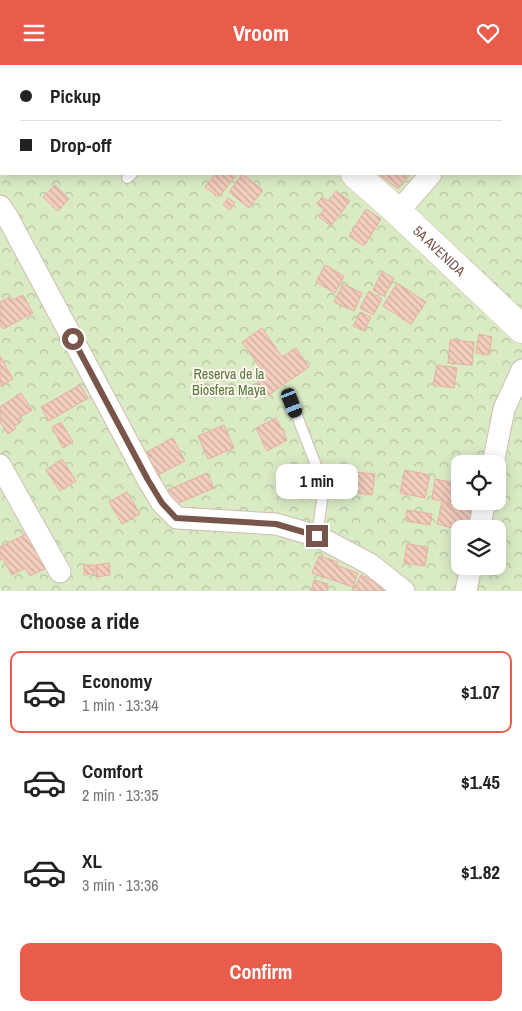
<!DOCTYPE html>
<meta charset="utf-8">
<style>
:root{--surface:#fff;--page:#f2f2f2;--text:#222;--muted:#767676;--line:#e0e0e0;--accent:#e95c4b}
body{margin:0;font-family:"Archivo Narrow",sans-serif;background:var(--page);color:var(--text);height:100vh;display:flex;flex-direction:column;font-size:19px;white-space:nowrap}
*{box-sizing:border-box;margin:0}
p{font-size:16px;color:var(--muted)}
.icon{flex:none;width:28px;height:28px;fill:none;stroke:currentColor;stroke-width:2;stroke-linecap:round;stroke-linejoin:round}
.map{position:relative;height:526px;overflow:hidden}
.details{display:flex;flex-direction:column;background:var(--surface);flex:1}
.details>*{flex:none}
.hud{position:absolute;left:0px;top:0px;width:522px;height:110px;box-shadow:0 2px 12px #0003;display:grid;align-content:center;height:110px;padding:0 20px;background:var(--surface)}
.controls{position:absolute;left:451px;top:390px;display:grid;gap:10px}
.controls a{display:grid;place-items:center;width:55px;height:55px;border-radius:10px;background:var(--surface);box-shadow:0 2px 12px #0003;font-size:25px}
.end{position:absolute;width:22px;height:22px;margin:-11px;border:6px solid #78554b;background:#fff;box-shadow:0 0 0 2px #fff}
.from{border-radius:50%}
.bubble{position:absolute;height:35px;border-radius:10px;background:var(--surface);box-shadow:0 2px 12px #0003;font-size:16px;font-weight:800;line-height:35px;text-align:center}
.car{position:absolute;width:15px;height:30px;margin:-15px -8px;border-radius:6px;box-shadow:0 0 4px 1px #0007;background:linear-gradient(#222 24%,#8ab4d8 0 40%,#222 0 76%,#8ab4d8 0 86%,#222 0)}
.hud b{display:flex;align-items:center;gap:18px;height:48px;font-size:19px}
.hud b+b{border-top:1px solid var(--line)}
.hud i{width:12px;height:12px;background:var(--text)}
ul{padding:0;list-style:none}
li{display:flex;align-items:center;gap:15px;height:82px;margin:0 10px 8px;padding:0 10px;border:2px solid transparent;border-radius:10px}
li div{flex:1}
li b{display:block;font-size:19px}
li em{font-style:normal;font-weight:800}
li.current{border-color:var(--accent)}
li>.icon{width:45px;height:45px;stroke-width:1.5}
h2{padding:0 20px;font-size:22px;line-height:60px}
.action{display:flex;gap:10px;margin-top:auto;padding:10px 20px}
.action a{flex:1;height:58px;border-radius:10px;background:var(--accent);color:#fff;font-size:20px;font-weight:800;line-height:58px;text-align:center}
header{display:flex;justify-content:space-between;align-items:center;height:65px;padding:0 20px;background:var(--accent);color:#fff;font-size:22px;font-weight:800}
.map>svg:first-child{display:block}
.park{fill:url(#park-crowns);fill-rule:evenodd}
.building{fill:url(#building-back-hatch);stroke:#e6b19e}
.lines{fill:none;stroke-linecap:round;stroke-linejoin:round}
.lane-casing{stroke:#d2bbaf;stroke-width:12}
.street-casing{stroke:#d2bbaf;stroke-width:23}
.secondary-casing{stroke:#d5baad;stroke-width:29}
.lane{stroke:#fff;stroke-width:10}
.street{stroke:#fff;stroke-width:21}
.secondary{stroke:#fff;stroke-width:28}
.route{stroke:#78554b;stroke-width:6}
.labels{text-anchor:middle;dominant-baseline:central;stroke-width:4;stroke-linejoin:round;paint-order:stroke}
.street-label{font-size:14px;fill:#78554b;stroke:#fff7ee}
.park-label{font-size:14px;fill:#577840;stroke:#fff7ee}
</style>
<header><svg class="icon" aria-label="menu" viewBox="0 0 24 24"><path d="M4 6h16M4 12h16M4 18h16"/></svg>Vroom<svg class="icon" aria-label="heart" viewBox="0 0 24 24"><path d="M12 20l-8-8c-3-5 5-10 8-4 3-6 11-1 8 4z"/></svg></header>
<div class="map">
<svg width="522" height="526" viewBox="0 0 522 526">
<defs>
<pattern id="park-crowns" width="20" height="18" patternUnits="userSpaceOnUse" patternTransform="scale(1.25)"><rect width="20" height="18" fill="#d9ebc5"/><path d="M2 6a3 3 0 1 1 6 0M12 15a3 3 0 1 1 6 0" fill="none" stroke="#b5c1a2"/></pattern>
<pattern id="building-back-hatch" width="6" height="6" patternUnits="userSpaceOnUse" patternTransform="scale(1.25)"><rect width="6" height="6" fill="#f3cdbe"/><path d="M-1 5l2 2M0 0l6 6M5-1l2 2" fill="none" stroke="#caa99c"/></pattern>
</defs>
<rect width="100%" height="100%" fill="#fdf2e7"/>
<path class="park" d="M 0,0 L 522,0 L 522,526 L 1,526 L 0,524 ZM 1,1 L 521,1 L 521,109 L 1,109 ZM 460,399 L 498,399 L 498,436 L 460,436 ZM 460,464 L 498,464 L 498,501 L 460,501 Z"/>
<path class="building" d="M 215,109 L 237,109 L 219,132 L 205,122 Z
M 242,109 L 263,125 L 249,143 L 229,127 Z
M 379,109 L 410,109 L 398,124 Z
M 55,120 L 69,134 L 58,146 L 43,132 Z
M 336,126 L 350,136 L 331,161 L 319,152 L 324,144 L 317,139 L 322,132 L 328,136 Z
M 228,133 L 235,138 L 230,145 L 223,140 Z
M 366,144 L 381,154 L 364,181 L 349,171 Z
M 325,200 L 344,211 L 335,228 L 316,217 Z
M 382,207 L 394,213 L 384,231 L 373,225 Z
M 397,218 L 426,237 L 411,259 L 383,241 Z
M 343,219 L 362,228 L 354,246 L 334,237 Z
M 369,226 L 382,234 L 373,250 L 360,243 Z
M 23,230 L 33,248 L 3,264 L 0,259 L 0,237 L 10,232 L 12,235 Z
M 360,247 L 371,252 L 364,266 L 353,261 Z
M 262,263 L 282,292 L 296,283 L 309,302 L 267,331 L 253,310 L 261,304 L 242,277 Z
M 479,269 L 492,272 L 489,290 L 476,288 Z
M 450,275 L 474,277 L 472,300 L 448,298 Z
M 0,291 L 13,314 L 0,321 Z
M 437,300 L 457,303 L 454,323 L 433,320 Z
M 80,320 L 88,333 L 49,356 L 41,342 Z
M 21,328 L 32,345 L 19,353 L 21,357 L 14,361 L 16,363 L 8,369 L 0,357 L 0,342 Z
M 276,353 L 287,375 L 267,386 L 256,363 Z
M 61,357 L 73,377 L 63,383 L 52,362 Z
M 224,360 L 234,383 L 208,394 L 198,371 Z
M 173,373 L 185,396 L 154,412 L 143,389 Z
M 62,394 L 76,416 L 60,426 L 46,405 Z
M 405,405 L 430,410 L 425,433 L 400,428 Z
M 352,407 L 375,409 L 372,430 L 350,427 Z
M 207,408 L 214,423 L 174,440 L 168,425 Z
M 435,414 L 460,419 L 460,429 L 458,439 L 432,434 Z
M 127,427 L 140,449 L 122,459 L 109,437 Z
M 442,437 L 476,446 L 471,464 L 460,464 L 460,465 L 437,459 Z
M 407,445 L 432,449 L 430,460 L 406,456 Z
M 28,468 L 46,503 L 30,511 L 25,503 L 12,510 L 3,494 L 0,495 L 0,482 Z
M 407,479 L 428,482 L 425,501 L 404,498 Z
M 319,491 L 338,497 L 336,500 L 358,508 L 353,522 L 312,508 Z
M 109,498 L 110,510 L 97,512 L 96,500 Z
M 84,500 L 95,500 L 95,509 L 84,510 Z
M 361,510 L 388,524 L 387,526 L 353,526 Z
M 314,515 L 328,519 L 326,526 L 311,526 Z"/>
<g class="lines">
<defs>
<path id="lane" d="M 127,113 L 132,109
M 292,338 L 324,421 L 317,471"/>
<path id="street" d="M 493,0 L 494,1
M 521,6 L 522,5
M 0,141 L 7,151 L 148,415 L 162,438 L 177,453 L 276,459 L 317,471 L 370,499 L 404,526
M 398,147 L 431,109
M 493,399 L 504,344 L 522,305
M 0,400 L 60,507
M 479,464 L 485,436
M 466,526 L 471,501"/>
<g id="secondary">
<path d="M 233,0 L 235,1"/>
<path id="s1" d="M 355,109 L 398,147 L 522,264"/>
</g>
</defs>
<use href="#lane" class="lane-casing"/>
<use href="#street" class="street-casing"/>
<use href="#secondary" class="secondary-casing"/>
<use href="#lane" class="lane"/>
<use href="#street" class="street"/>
<use href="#secondary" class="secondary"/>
</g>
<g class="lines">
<path class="route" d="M 73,274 L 148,415 L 162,438 L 176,453 L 276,459 L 317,471"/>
</g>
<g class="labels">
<g class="street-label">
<text stroke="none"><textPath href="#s1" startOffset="114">5A AVENIDA</textPath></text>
</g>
<g class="park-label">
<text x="229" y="309">Reserva de la<tspan x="229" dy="16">Biosfera Maya</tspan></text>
</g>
</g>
</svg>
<div class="controls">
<a><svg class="icon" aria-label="locate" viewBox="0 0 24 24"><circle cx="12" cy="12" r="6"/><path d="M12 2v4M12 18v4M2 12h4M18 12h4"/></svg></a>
<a><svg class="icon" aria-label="layers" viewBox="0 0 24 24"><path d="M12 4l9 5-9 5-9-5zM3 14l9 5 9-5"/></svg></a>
</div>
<i class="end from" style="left:73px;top:274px"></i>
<i class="end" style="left:317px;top:471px"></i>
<div class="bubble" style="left:276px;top:399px;width:82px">1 min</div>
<i class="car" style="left:292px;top:338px;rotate:159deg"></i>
<div class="hud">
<b><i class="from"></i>Pickup</b>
<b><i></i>Drop-off</b>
</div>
</div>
<section class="details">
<h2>Choose a ride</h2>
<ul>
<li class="current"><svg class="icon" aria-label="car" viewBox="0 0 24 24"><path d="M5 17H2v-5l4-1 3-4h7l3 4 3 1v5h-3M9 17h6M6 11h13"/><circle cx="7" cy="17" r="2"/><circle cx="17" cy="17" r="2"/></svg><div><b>Economy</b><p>1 min · 13:34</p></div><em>$1.07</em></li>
<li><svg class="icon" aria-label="car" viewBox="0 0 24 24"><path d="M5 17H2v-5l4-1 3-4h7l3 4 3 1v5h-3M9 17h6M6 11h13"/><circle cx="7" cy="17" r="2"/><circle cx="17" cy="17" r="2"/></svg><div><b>Comfort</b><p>2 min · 13:35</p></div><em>$1.45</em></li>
<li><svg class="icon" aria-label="car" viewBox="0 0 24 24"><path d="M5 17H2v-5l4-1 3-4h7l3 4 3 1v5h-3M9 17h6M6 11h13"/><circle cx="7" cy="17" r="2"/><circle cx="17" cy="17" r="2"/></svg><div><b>XL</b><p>3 min · 13:36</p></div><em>$1.82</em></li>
</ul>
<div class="action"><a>Confirm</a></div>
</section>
